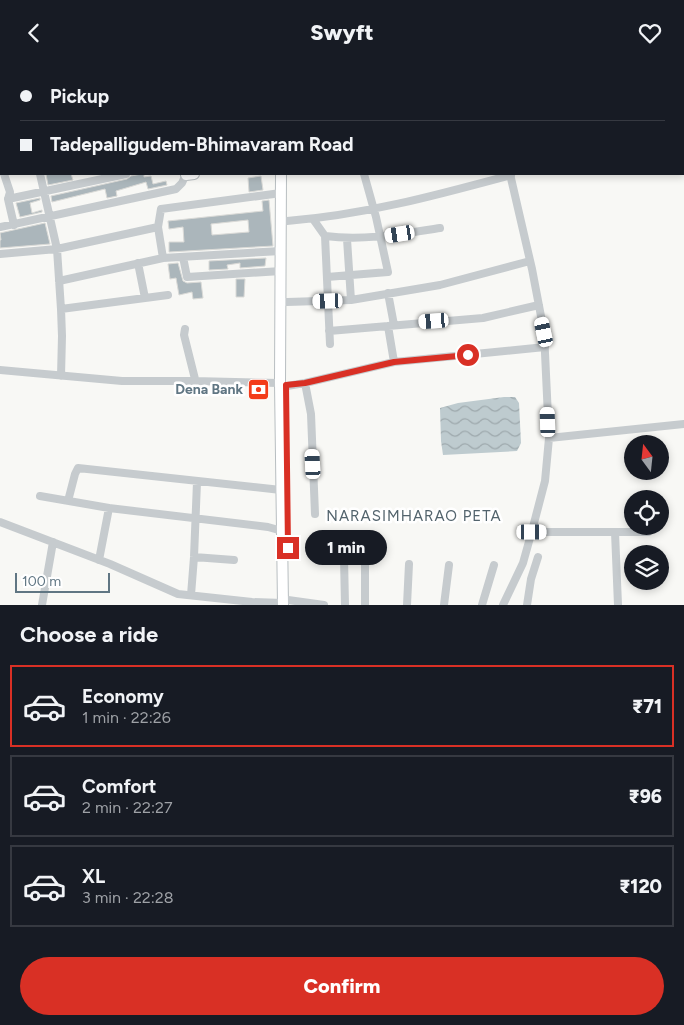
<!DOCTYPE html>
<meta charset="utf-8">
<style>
:root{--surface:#171b24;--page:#242831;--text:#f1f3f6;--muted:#9ea1a6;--line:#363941;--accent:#d93025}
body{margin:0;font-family:Figtree,sans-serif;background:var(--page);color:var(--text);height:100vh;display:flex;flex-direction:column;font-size:19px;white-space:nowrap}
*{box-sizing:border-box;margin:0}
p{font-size:16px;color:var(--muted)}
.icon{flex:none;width:28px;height:28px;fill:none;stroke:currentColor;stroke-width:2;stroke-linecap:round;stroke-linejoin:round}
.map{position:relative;height:540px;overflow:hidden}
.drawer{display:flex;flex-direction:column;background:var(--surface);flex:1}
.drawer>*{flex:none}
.hud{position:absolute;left:0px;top:0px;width:685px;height:110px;box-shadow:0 2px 8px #0003;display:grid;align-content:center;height:110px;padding:0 20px;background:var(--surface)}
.needle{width:32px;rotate:345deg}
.fabs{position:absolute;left:624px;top:370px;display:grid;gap:10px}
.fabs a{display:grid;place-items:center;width:45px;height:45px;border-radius:50%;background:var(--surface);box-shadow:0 2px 8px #0003;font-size:25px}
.scale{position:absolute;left:15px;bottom:12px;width:95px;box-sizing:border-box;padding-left:5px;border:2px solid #607683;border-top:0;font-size:14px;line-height:18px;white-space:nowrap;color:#607683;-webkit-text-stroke:4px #fff;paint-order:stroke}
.end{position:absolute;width:22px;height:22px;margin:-11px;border:6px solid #d93025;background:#fff;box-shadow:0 0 0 2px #fff}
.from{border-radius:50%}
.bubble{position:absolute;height:35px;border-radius:18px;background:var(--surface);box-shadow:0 2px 8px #0003;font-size:16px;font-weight:800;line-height:35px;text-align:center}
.car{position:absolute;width:15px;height:30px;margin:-15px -8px;border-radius:6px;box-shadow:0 0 4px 1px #0007;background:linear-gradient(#fff 24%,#345 0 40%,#fff 0 76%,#345 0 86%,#fff 0)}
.hud b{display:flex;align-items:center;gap:18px;height:48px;font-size:19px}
.hud b+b{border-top:1px solid var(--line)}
.hud i{width:12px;height:12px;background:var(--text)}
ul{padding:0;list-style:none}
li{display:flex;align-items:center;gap:15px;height:82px;margin:0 10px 8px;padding:0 10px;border:2px solid var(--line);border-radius:0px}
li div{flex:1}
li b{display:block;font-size:19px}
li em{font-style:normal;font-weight:800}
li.selected{border-color:var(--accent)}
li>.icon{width:45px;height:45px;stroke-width:1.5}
h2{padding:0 20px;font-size:22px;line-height:60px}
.cta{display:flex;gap:10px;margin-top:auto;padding:10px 20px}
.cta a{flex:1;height:58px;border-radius:30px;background:var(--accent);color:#fff;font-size:20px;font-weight:800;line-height:58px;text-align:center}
header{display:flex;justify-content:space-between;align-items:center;height:65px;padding:0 20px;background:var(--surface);font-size:22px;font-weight:800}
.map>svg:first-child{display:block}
.water{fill:url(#water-waves)}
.building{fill:#abb6bb;stroke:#dadad7;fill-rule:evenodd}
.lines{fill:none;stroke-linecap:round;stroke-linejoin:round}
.major-casing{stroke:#b8bec1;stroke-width:12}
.minor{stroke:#c6cbce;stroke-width:8}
.major{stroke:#fff;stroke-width:10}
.route{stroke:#d93025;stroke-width:6}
.labels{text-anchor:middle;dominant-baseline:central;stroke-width:5;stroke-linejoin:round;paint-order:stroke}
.poi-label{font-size:14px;font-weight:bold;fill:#607683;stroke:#fff;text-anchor:end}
.neighbourhood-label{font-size:15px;letter-spacing:1px;fill:#53646d;stroke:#fff}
</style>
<header><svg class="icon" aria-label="back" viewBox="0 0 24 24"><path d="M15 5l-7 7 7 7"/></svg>Swyft<svg class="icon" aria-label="heart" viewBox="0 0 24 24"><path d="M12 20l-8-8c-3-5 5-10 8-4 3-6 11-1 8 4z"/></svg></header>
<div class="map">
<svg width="684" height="540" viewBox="0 0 684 540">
<defs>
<pattern id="water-waves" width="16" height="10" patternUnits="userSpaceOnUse" patternTransform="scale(1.25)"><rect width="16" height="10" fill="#becbcf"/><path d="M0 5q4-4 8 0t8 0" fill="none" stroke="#9ea9ad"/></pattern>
</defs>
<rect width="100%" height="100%" fill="#f8f8f5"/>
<path class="water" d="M 504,332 L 515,332 L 519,338 L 521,378 L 517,386 L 443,390 L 441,376 L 440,343 L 458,338 Z"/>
<path class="building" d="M 46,109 L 71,109 L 73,115 L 48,120 Z
M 142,109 L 144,109 L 144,112 L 151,111 L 153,119 L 166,116 L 167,120 L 148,124 L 146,117 L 116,126 L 117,131 L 107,133 L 105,124 L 52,137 L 51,131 L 127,114 L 131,111 Z
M 261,111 L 263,125 L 249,127 L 248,113 Z
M 40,133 L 40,135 L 30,138 L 32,148 L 42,145 L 42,147 L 20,152 L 16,138 Z
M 269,135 L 273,181 L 169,187 L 169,177 L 184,177 L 183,162 L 169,164 L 168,156 L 263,146 L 262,136 ZM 248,155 L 249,167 L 212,170 L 211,159 Z
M 45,158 L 50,179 L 0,183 L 0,175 L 1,175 L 0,168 Z
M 266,193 L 265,201 L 240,203 L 240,198 L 227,200 L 228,204 L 209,205 L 209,196 Z
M 178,198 L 183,216 L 187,218 L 201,217 L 203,233 L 193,234 L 192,227 L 179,230 L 176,213 L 170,214 L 168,199 Z
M 236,214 L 245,214 L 244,232 L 236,232 Z"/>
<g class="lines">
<defs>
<path id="major" d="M 284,0 L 284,1
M 281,109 L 280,318 L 283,540
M 186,110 L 194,109"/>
</defs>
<use href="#major" class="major-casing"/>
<path class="minor" d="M 27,0 L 27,1
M 75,0 L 75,1
M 226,0 L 226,1
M 470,0 L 470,1
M 402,1 L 405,0
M 0,32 L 1,32
M 0,66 L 1,70
M 0,84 L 1,84
M 0,95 L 1,99
M 4,109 L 10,127 L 8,134 L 14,160
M 40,109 L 57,184 L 61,244 L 168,230
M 8,134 L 126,109
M 313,154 L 325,171 C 364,176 401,169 440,163
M 287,156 C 364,150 437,130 511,110
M 0,162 L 176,124 L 182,118 L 186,109
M 325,171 L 330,279
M 347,174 L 351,235
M 0,189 L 57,184 L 158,162
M 183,192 L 187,212 L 281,206
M 163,193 L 158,162 L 161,144 L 281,128
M 138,198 L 145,233
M 327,212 L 388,207 L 376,152 L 364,109
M 59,216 L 163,193 L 281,186
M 388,228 L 394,260
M 287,237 L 351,235 L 440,220 L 530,196
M 388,261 L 394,297
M 329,266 L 483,253 L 539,240
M 0,305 L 122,316 L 193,316 L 195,314 L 184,270 L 185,264
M 61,311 L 62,271 L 61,244
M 193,316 L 280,318
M 305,318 L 311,349 L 315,449
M 287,321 L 305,318 L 394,297 L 545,282
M 549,373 L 684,359
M 40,431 L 109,443 L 268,462 L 282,466
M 68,436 L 75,409 L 78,403 L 281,425
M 0,457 L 110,499 L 178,529 L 252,537 L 283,538
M 532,467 L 648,467
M 615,467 L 618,540
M 194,492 L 234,495
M 344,492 L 345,540
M 99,495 L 109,443
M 191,530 L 194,492 L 197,417
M 288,535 L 324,540
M 42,540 L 53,477
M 365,540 L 365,495
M 407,540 L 409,499
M 444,540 L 449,500
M 482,540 L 494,500
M 503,540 L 523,498 L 533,462 L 545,416 L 549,373 L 544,267 L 532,204 L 510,109
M 527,540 L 531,514 L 538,492"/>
<use href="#major" class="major"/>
</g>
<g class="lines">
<path class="route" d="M 288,483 L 286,320 L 305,318 L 394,297 L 468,290"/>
</g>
<defs>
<symbol id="bank-square" viewBox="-11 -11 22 22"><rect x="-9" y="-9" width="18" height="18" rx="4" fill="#f33c1a" stroke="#fff"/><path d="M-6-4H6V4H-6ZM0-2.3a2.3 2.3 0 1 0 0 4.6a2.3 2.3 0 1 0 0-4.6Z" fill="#fff"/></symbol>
</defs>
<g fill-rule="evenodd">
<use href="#bank-square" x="246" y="312" width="25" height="25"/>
</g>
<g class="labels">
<g class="poi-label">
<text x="243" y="324">Dena Bank</text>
</g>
<g class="neighbourhood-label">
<text x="414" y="451">NARASIMHARAO PETA</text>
</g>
</g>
</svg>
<div class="fabs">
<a><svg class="needle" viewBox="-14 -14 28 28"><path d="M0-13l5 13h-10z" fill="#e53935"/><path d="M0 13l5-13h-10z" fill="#9ea1a6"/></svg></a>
<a><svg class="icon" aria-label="locate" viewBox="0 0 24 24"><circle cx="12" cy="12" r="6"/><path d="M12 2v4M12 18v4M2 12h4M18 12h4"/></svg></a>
<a><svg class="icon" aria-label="layers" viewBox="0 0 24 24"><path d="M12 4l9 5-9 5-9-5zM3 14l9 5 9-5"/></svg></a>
</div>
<div class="scale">100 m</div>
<i class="end from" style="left:468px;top:290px"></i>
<i class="end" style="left:288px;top:483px"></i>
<div class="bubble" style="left:305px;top:465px;width:82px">1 min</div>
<i class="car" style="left:400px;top:169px;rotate:261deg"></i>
<i class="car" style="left:328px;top:236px;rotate:268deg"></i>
<i class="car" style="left:434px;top:256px;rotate:266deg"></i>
<i class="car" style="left:544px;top:267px;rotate:348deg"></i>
<i class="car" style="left:548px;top:357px;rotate:358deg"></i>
<i class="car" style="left:313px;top:399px;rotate:357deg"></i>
<i class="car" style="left:532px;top:467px;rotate:90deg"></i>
<div class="hud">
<b><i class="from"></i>Pickup</b>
<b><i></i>Tadepalligudem-Bhimavaram Road</b>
</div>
</div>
<section class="drawer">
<h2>Choose a ride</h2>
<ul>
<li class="selected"><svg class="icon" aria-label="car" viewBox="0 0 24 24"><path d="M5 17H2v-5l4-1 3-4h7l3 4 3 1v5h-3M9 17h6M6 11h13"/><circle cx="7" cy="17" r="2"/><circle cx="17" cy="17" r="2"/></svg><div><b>Economy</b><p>1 min · 22:26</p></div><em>₹71</em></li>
<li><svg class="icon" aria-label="car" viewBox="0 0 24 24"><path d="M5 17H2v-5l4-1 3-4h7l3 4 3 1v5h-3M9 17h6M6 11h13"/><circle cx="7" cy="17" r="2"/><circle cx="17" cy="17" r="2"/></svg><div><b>Comfort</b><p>2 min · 22:27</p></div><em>₹96</em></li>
<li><svg class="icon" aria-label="car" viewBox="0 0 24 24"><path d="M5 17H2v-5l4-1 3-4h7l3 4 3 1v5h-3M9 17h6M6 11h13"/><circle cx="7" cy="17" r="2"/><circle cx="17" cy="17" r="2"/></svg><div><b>XL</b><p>3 min · 22:28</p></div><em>₹120</em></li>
</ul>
<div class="cta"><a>Confirm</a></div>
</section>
